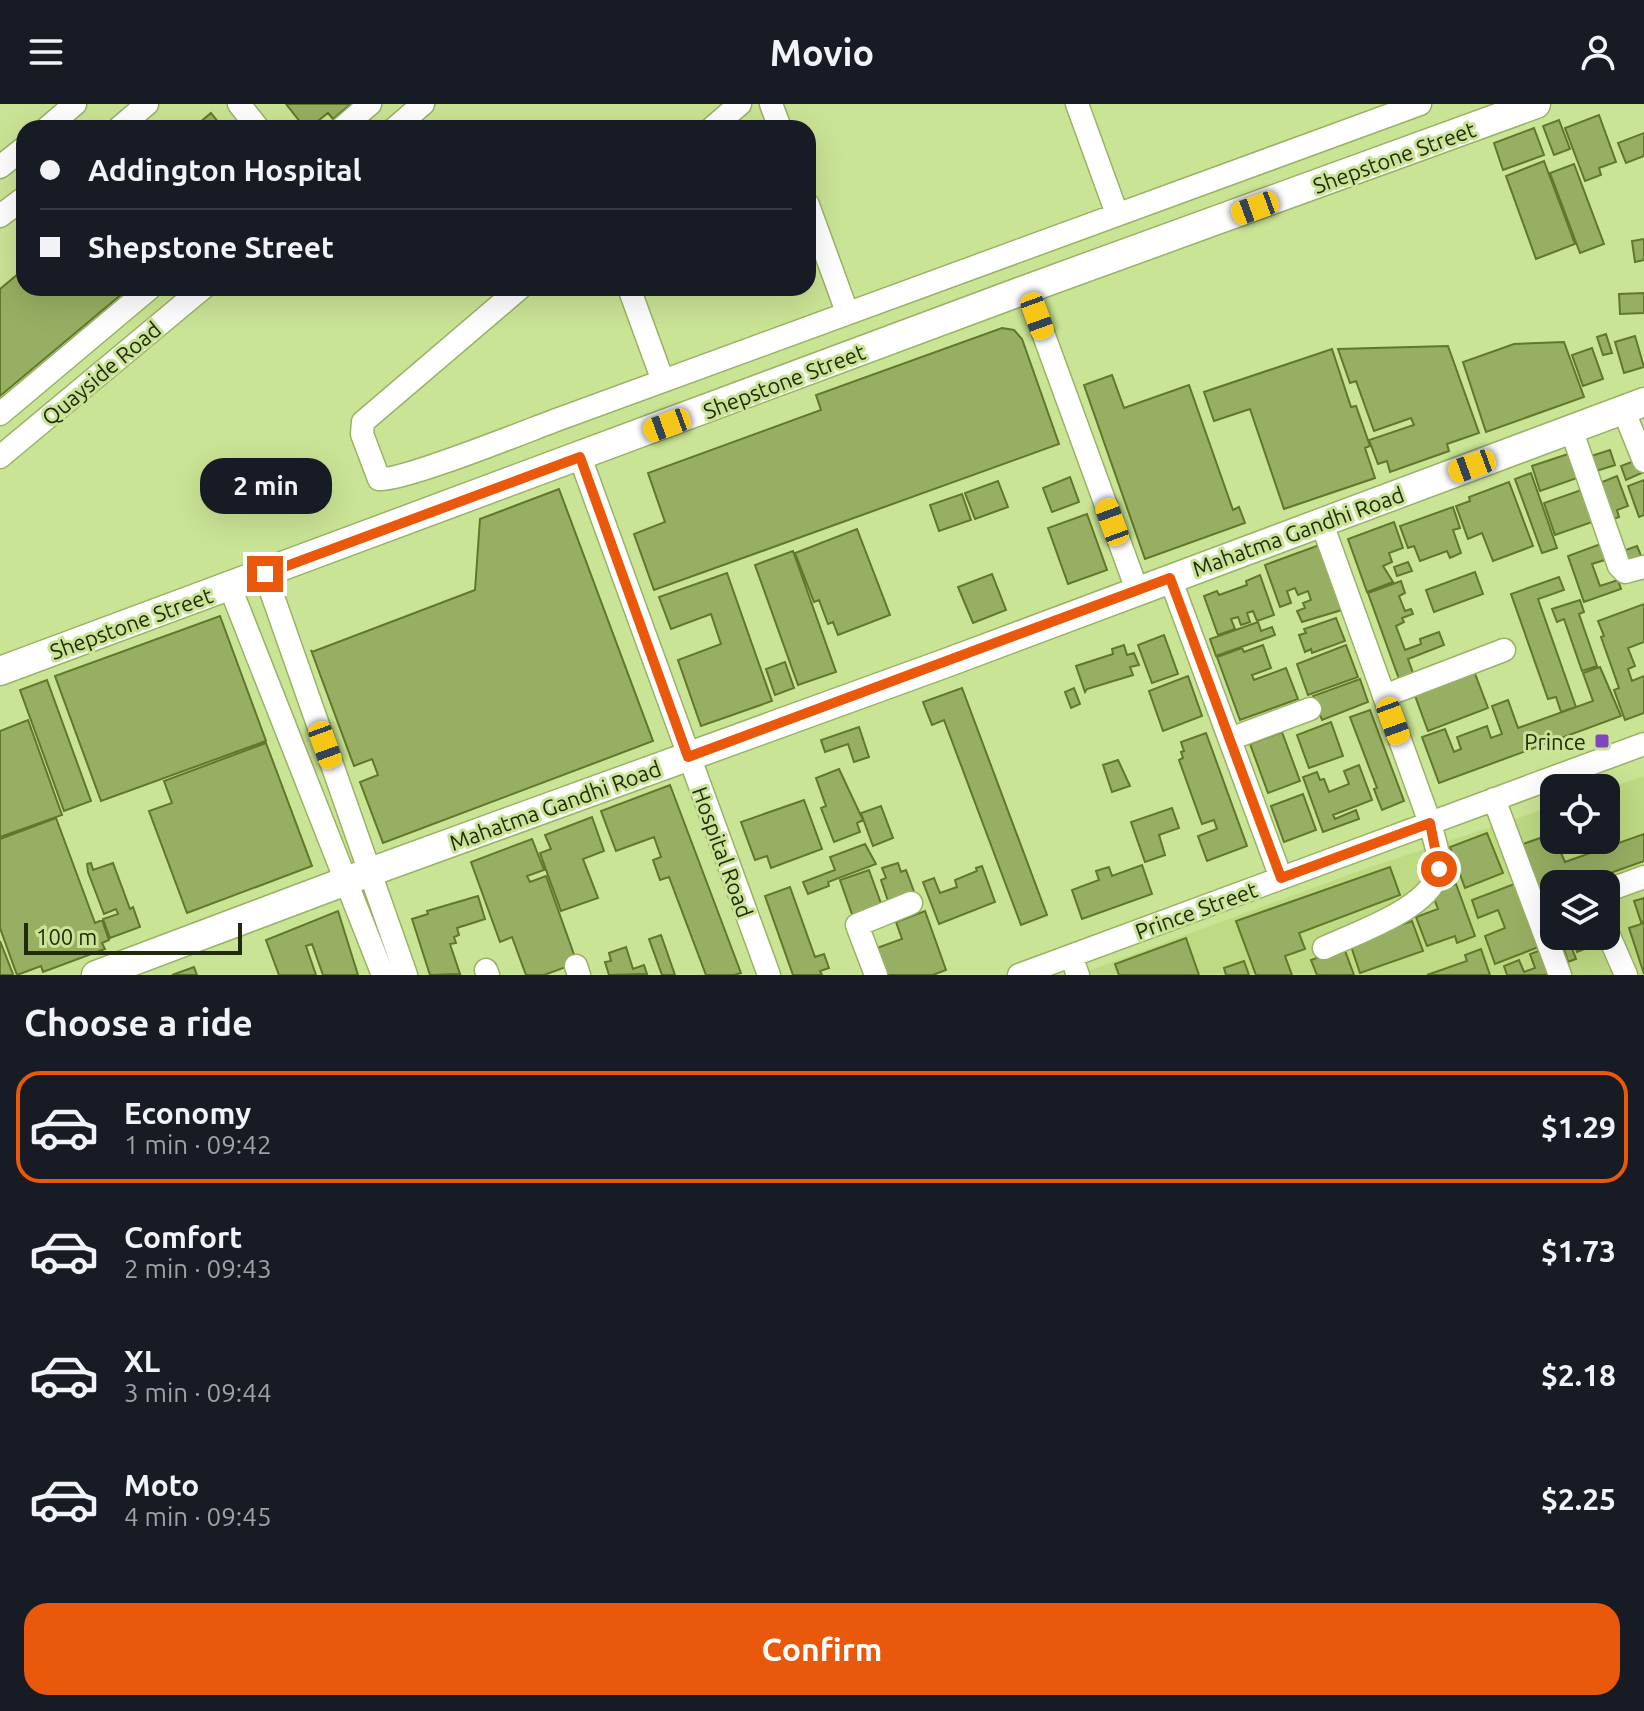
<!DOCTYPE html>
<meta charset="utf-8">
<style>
:root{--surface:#171b24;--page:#20242c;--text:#f1f3f6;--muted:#9ea1a6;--line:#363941;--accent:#ea580c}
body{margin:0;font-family:Ubuntu,sans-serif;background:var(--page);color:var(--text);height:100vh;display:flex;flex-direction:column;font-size:30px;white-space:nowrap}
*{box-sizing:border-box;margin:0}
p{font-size:26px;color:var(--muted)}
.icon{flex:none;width:44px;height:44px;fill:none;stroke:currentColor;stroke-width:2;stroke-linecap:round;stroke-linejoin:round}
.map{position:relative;height:871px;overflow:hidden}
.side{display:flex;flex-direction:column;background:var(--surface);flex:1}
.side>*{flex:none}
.banner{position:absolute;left:16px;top:16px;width:800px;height:176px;border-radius:24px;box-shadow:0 8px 32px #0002;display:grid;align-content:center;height:176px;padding:0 24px;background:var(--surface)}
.tools{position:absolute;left:1540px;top:670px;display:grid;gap:16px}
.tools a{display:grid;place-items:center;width:80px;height:80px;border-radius:16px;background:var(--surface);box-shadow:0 8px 32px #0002;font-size:40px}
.scale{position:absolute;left:24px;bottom:20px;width:218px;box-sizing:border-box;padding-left:8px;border:4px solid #212a0a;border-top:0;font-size:22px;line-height:28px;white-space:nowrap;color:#212a0a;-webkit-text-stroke:6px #cae495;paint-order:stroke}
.end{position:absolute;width:36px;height:36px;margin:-18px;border:10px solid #ea580c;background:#fff;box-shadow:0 0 0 4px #fff}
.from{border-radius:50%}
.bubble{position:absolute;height:56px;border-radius:24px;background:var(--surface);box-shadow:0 8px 32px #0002;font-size:26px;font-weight:700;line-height:56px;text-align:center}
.car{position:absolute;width:24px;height:48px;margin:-24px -12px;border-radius:10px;box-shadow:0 0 6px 2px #0007;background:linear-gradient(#f5c518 24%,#345 0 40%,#f5c518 0 76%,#345 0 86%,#f5c518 0)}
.banner b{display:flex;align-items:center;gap:28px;height:76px;font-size:30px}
.banner b+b{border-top:2px solid var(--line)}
.banner i{width:20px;height:20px;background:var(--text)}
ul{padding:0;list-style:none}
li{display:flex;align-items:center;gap:24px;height:112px;margin:0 16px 12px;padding:0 8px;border:4px solid transparent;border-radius:24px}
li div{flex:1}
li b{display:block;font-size:30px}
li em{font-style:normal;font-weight:700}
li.on{border-color:var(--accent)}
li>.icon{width:72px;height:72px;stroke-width:1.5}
h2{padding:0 24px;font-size:36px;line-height:96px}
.primary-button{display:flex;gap:16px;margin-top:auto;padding:16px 24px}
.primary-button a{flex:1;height:92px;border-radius:24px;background:var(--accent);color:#fff;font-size:32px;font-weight:700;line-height:92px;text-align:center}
header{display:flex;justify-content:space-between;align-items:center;height:104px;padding:0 24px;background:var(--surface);font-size:36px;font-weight:700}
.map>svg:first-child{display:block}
.built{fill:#beda83;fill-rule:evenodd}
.building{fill:#97af62;stroke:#617729;stroke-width:2}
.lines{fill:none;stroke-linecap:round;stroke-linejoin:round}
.minor-casing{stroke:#9ab265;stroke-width:25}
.major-casing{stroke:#9ab265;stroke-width:31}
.minor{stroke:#fff;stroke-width:22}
.major{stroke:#fff;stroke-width:28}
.route{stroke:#ea580c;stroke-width:10}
.poi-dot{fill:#8046bc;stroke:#cae495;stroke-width:3}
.labels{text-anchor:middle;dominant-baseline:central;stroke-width:6;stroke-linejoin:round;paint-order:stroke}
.street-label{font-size:22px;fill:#212a0a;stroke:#cae495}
.poi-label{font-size:22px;fill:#212a0a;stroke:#cae495;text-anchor:end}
</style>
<header><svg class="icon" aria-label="menu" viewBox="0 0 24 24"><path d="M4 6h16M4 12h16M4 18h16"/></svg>Movio<svg class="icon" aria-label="person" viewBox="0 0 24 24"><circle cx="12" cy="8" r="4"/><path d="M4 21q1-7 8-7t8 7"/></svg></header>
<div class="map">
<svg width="1644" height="871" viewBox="0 0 1644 871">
<rect width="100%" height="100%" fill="#cae495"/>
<path class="built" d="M 1644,672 L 1644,871 L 1077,871 L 1362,766 L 1554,702 L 1554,736 L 1606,736 L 1606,685 ZM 1554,780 L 1606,780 L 1606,832 L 1554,832 Z"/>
<path class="building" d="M 286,0 L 351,0 L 333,15 L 328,9 L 309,24 L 305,24 Z
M 211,9 L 223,24 L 193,24 Z
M 1599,11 L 1616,58 L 1599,64 L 1601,71 L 1585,77 L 1565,24 Z
M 1559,16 L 1570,45 L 1554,51 L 1543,22 Z
M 1534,24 L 1544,51 L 1503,66 L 1494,39 Z
M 1644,29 L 1644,52 L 1626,59 L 1618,39 Z
M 1544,57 L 1575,140 L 1536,155 L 1506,72 Z
M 1574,60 L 1604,140 L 1580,149 L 1550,69 Z
M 1644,135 L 1644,156 L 1635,158 L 1632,137 Z
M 24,165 L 24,184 L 129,184 L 0,292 L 0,185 Z
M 1644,189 L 1644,209 L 1620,210 L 1619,190 Z
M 1002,224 L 1014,226 L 1022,235 L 1059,340 L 654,486 L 634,430 L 665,418 L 648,369 L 821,306 L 816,291 Z
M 1606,230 L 1612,249 L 1603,251 L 1597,233 Z
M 1635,232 L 1644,263 L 1624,269 L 1615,238 Z
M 1564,238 L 1584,293 L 1486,328 L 1463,258 L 1514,240 Z
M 1448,242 L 1479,329 L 1447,340 L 1449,347 L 1390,368 L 1387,357 L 1378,360 L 1369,336 L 1414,321 L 1411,314 L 1374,327 L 1356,277 L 1350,279 L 1338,245 Z
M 1592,244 L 1603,275 L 1583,282 L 1572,251 Z
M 1332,245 L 1351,303 L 1356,302 L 1370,342 L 1365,344 L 1375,374 L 1284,405 L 1250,305 L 1214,317 L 1204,288 Z
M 1112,271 L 1124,304 L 1189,281 L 1233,406 L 1239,403 L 1245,419 L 1145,455 L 1084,281 Z
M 1610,346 L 1615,361 L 1590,369 L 1585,354 Z
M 1571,349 L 1580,373 L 1540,387 L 1532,362 Z
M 1639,355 L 1644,368 L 1626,376 L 1621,362 Z
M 1531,369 L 1557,444 L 1542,449 L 1515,375 Z
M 1617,372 L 1628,402 L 1617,406 L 1619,413 L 1610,416 L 1597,380 Z
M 1070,373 L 1079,398 L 1052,408 L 1043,384 Z
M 1644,376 L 1644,411 L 1639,413 L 1628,382 Z
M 998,377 L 1008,403 L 975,415 L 965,389 Z
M 1509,378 L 1533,442 L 1493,457 L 1482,429 L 1468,435 L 1456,402 L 1470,397 L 1469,393 Z
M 1587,384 L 1598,416 L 1555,431 L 1544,399 Z
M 559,385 L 653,637 L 383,739 L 360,678 L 378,671 L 372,655 L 354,662 L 311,546 L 312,548 L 475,486 L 480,415 Z
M 962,390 L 971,416 L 939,427 L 930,401 Z
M 1453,403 L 1460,424 L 1453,426 L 1461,449 L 1450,454 L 1447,447 L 1420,457 L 1414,442 L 1408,444 L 1400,422 Z
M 1087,410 L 1107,466 L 1068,480 L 1048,424 Z
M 1394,418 L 1403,444 L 1389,449 L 1392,458 L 1383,462 L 1393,478 L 1367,488 L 1348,435 Z
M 857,425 L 890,511 L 838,531 L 833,518 L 828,520 L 819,496 L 814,498 L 795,449 Z
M 1606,438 L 1611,454 L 1592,460 L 1600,482 L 1618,476 L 1621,485 L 1584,498 L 1568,452 Z
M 1322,440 L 1345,505 L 1302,518 L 1297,507 L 1305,504 L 1303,499 L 1311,496 L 1308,487 L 1298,491 L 1295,484 L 1287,487 L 1291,499 L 1280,503 L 1265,461 Z
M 1637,442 L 1644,459 L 1625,460 L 1620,448 Z
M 793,447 L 836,568 L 798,581 L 755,461 Z
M 1408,458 L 1412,467 L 1397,472 L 1394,463 Z
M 1475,468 L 1483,490 L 1434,508 L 1426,486 Z
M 727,469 L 772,597 L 701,622 L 678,556 L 721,540 L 711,510 L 671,525 L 659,493 Z
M 992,470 L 1006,506 L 973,519 L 958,483 Z
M 1260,471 L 1274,511 L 1257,517 L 1253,507 L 1247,509 L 1250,518 L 1241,521 L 1238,513 L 1231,515 L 1235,525 L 1218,531 L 1204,492 L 1217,487 L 1219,491 L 1247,481 L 1246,477 Z
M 1559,473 L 1564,486 L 1538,495 L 1576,603 L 1561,608 L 1556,593 L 1548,595 L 1511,490 Z
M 1401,477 L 1405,489 L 1399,492 L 1405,507 L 1411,505 L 1413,510 L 1402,514 L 1404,518 L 1396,522 L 1405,546 L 1421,540 L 1420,535 L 1439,528 L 1444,541 L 1408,555 L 1413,569 L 1399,575 L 1368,489 Z
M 1580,496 L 1584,508 L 1579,510 L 1597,562 L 1582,567 L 1564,515 L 1557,518 L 1552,505 Z
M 1644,500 L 1644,538 L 1628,544 L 1635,562 L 1628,565 L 1632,577 L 1644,572 L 1644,609 L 1625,616 L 1614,586 L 1619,584 L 1601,533 L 1604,532 L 1598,517 Z
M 220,512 L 266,637 L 101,697 L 55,572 Z
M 1336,514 L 1345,537 L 1312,549 L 1311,545 L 1305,548 L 1299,531 L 1306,529 L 1304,525 Z
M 1258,518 L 1261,527 L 1272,523 L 1275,531 L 1216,552 L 1210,535 Z
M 1164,531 L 1178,570 L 1152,579 L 1138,541 Z
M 1124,541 L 1127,551 L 1134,549 L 1139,561 L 1130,563 L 1133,571 L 1087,585 L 1085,588 L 1076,562 L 1113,550 L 1112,545 Z
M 1263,541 L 1271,564 L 1252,571 L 1254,576 L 1286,564 L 1298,595 L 1240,616 L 1217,553 L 1242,544 L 1244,548 Z
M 1346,541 L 1358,573 L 1308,591 L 1297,560 Z
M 785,558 L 794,584 L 775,591 L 766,565 Z
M 1600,563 L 1621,612 L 1439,679 L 1422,633 L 1445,625 L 1454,648 L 1461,645 L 1457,633 L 1487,622 L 1491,634 L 1502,630 L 1492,602 L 1508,596 L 1518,624 L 1593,597 L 1583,569 Z
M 1474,567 L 1488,604 L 1428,627 L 1414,589 Z
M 1188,572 L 1202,612 L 1163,627 L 1149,587 Z
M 1360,575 L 1368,598 L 1322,616 L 1313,592 Z
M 47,576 L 91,697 L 64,707 L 20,586 Z
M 962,584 L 1047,811 L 1021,821 L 944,616 L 932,621 L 923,598 Z
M 1074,584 L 1080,600 L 1071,604 L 1065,588 Z
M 1370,606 L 1404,697 L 1382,706 L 1374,685 L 1377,684 L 1350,613 Z
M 28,616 L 62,711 L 0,733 L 0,627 Z
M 1331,618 L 1343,652 L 1309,664 L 1297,631 Z
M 859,623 L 869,653 L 854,658 L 848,640 L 825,648 L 821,636 Z
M 1282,628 L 1300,677 L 1268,689 L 1250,640 Z
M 1206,629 L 1247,742 L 1207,757 L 1198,732 L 1217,725 L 1214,716 L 1202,720 L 1179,656 L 1183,654 L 1181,648 L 1184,647 L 1181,638 Z
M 266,639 L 312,762 L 187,809 L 149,707 L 172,699 L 164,677 Z
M 1118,656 L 1130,682 L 1112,688 L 1103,661 Z
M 1359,661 L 1372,696 L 1333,711 L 1335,715 L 1356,706 L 1359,715 L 1323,728 L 1303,673 L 1317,668 L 1320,676 L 1324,675 L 1329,688 L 1349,680 L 1344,667 Z
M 839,665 L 863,716 L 857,719 L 860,728 L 834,738 L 821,704 L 826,702 L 816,674 Z
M 670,681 L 741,869 L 734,871 L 706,871 L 669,773 L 660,776 L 653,756 L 661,753 L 654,733 L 616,747 L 601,707 Z
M 1303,690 L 1316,726 L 1284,738 L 1271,702 Z
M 804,696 L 822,745 L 771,764 L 767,752 L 755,756 L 741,718 Z
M 881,702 L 893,734 L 873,742 L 861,709 Z
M 1172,704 L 1179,724 L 1159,731 L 1165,751 L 1145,758 L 1131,718 Z
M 592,713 L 604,747 L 583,755 L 598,794 L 561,807 L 540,749 L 551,745 L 545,731 Z
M 56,714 L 95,819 L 102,816 L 109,836 L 102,839 L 105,845 L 43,868 L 41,862 L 17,871 L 0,824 L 0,735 Z
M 1487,729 L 1503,769 L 1465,784 L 1450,743 Z
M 1644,730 L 1644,757 L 1580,780 L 1554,780 L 1554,795 L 1544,798 L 1523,740 L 1546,732 L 1548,735 L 1554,733 L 1565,758 Z
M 532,735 L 544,766 L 527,772 L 530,778 L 546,772 L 577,859 L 544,871 L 526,871 L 512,833 L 500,838 L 471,758 Z
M 865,740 L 876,760 L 828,778 L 829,782 L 808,790 L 803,778 L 835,766 L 830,753 Z
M 91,759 L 93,766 L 113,759 L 130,805 L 133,803 L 140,823 L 110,834 L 103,815 L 118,810 L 116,805 L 104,810 L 88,768 L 87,760 Z
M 898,759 L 901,768 L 906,766 L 916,793 L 890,803 L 881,776 L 886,774 L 882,764 Z
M 1142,761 L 1152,790 L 1082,815 L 1072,786 L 1099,776 L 1096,767 L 1109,763 L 1112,772 Z
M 982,762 L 995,798 L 939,820 L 923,778 L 934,774 L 940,789 L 957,783 L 955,776 L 977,767 L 976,764 Z
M 1390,763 L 1400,791 L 1299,829 L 1305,845 L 1285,852 L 1292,871 L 1256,871 L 1236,817 Z
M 869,766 L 883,805 L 854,816 L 840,776 Z
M 1517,779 L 1541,842 L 1495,860 L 1485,832 L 1505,824 L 1498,806 L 1478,814 L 1472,796 Z
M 1456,780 L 1475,832 L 1457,839 L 1455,832 L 1427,842 L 1416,813 L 1438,805 L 1432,789 Z
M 790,783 L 815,853 L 824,850 L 829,864 L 820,867 L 822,871 L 793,871 L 765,792 Z
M 478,792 L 485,815 L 457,824 L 459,831 L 454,833 L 456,839 L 450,840 L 460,870 L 430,871 L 412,815 L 428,810 L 427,807 Z
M 1644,794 L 1644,817 L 1641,818 L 1634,797 Z
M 338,807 L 358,871 L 323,871 L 312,840 L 306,842 L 316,871 L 279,871 L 266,836 Z
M 925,807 L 946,866 L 933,871 L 879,871 L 877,844 L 902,835 L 896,818 Z
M 1412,817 L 1423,847 L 1360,869 L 1350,839 Z
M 1644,819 L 1644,870 L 1629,824 Z
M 661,831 L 675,871 L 662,871 L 649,835 Z
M 1186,834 L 1199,871 L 1119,871 L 1115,860 Z
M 1590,835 L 1593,842 L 1577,848 L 1575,841 Z
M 0,837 L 13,870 L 12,871 L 0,871 Z
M 1571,842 L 1576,855 L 1568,858 L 1564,845 Z
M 626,843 L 633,865 L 644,861 L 647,870 L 609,871 L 605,858 L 611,857 L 609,849 Z
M 1344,844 L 1354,871 L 1317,871 L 1311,856 Z
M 1547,844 L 1557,871 L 1507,871 L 1504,862 L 1519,856 L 1524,868 L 1535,864 L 1530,850 Z
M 1481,845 L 1490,871 L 1427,871 L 1467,857 L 1465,851 Z
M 1244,857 L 1249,871 L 1226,871 L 1224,864 Z
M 194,863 L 197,871 L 172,871 Z"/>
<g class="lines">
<defs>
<path id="minor" d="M 239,0 L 258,24
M 771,0 L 780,24
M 1077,0 L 1117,110
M 47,24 L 75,0
M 119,24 L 147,0
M 342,24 L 370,0
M 395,24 L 423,0
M 712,24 L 740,0
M 0,63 L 24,44
M 808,101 L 847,208
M 0,112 L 24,94
M 520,184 L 363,318 L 362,330 L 379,375 C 401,378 529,326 559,315 L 1420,0
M 629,184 L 663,277
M 1027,185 L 1137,486
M 1623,305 L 1644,357
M 0,310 L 150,184
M 1571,325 L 1619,462 L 1625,468 L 1644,463
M 0,353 L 203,184
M 580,353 L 769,871
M 1321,417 L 1430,719 C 1433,733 1440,749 1439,763 C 1436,803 1357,828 1324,844
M 265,470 L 406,871
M 1170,474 L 1281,774
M 230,483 L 383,871
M 1384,592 L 1504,546
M 1230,635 L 1310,605
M 1494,695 L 1560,871
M 1606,787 L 1644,773
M 1606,825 L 1626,871
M 1071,852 L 1078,871
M 576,862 L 579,871
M 486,866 L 488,871
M 876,871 L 857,821 L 911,799
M 1019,871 L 1644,640"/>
<path id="major" d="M 0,567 L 1027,185 L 1536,0
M 96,871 L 370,768 L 946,559 L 1644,298"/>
</defs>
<use href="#minor" class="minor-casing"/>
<use href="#major" class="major-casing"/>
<use href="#minor" class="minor"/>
<use href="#major" class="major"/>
</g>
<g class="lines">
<path class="route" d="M 265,470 L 580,353 L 688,653 L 1170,474 L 1281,774 L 1430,719 L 1439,765"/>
</g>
<rect class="poi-dot" x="1594" y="629" width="16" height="16" rx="4"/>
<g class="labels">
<g class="street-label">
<text transform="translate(1394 53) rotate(-20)">Shepstone Street</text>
<text transform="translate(101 269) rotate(-40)">Quayside Road</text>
<text transform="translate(784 277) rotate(-21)">Shepstone Street</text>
<text transform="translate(1298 427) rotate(-20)">Mahatma Gandhi Road</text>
<text transform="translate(131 519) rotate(-20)">Shepstone Street</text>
<text transform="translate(555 701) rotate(-20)">Mahatma Gandhi Road</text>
<text transform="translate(723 748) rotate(70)">Hospital Road</text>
<text transform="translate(1196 806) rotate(-20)">Prince Street</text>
</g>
<g class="poi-label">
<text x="1586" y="637">Prince</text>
</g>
</g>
</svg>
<div class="tools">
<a><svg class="icon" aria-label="locate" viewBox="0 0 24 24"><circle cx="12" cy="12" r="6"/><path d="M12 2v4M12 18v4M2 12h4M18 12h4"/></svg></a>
<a><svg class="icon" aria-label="layers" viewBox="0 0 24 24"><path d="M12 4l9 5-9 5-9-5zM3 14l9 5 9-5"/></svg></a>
</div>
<div class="scale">100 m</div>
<i class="end from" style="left:1439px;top:765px"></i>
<i class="end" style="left:265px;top:470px"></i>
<div class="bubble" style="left:200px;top:354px;width:132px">2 min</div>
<i class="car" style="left:1255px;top:104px;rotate:250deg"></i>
<i class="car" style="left:1037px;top:212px;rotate:160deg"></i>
<i class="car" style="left:667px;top:321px;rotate:250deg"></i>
<i class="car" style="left:1472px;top:362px;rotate:250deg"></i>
<i class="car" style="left:1112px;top:418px;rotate:340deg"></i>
<i class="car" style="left:1393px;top:617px;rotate:160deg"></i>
<i class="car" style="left:325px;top:641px;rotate:160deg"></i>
<div class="banner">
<b><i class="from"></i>Addington Hospital</b>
<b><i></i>Shepstone Street</b>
</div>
</div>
<section class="side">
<h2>Choose a ride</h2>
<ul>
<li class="on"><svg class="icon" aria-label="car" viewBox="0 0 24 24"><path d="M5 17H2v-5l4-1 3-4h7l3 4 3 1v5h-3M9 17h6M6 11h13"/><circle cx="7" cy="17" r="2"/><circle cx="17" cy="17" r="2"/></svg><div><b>Economy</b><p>1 min · 09:42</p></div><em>$1.29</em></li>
<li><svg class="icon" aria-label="car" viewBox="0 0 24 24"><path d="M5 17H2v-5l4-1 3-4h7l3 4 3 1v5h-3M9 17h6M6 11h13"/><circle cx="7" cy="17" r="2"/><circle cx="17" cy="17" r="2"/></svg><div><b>Comfort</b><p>2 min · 09:43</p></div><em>$1.73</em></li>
<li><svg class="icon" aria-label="car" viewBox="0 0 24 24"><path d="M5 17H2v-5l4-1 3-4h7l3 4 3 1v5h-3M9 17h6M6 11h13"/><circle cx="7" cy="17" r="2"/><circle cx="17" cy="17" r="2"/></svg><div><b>XL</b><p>3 min · 09:44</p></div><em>$2.18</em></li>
<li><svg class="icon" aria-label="car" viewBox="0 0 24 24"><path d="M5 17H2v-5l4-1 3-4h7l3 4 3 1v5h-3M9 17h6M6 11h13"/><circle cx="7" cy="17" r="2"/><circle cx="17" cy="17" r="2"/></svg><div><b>Moto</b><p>4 min · 09:45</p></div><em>$2.25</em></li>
</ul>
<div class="primary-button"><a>Confirm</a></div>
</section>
